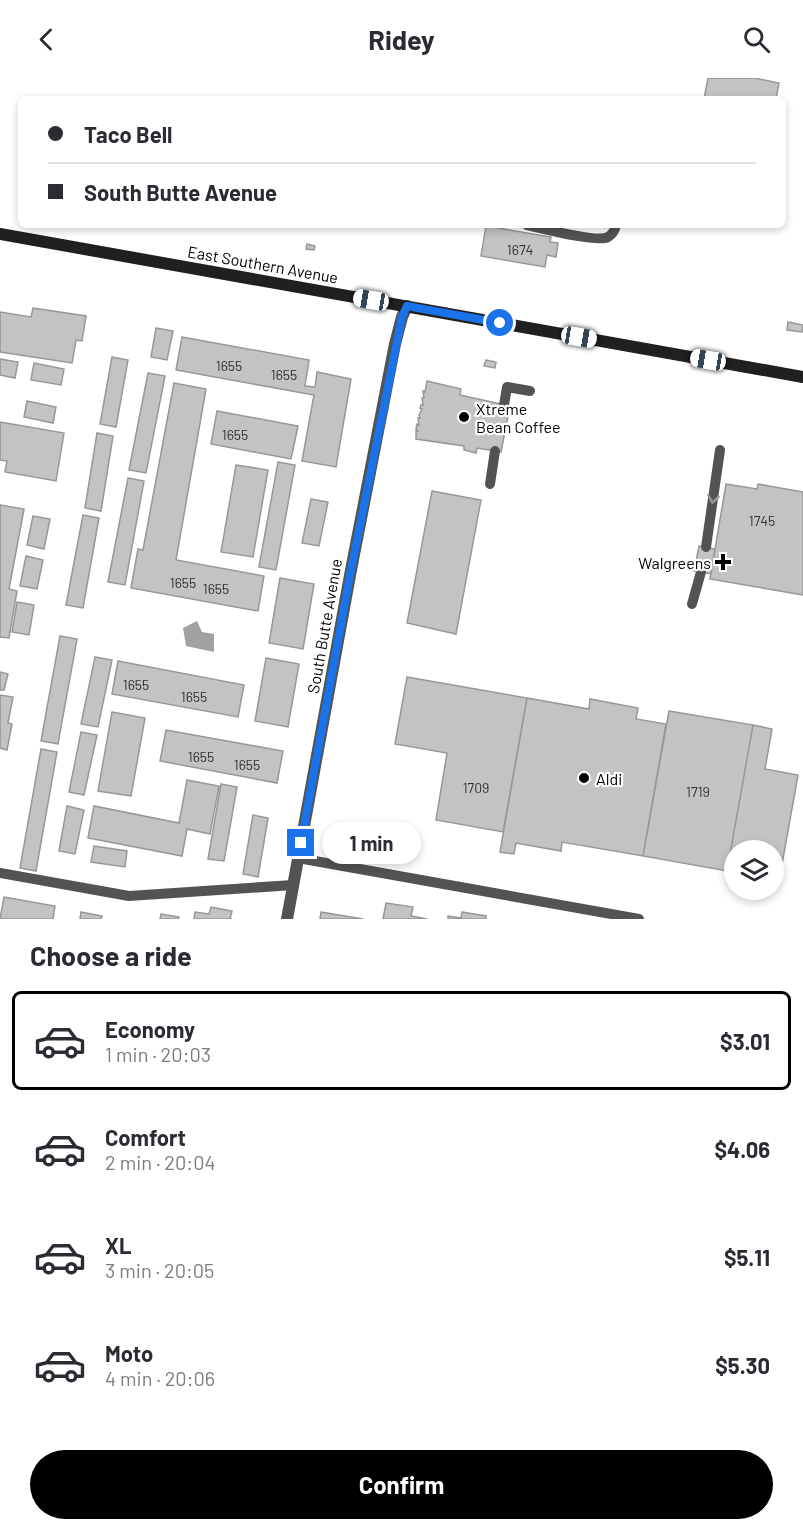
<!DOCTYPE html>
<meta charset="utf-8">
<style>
:root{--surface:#fff;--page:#f7f7f7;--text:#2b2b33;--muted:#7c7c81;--line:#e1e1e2;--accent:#000}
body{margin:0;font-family:Barlow,sans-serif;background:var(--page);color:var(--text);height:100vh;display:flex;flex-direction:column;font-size:22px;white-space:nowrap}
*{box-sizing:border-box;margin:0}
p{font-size:20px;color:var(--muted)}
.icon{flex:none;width:33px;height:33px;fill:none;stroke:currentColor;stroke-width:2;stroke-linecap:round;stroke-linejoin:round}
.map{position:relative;height:841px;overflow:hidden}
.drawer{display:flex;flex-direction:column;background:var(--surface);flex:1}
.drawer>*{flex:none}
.banner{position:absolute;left:18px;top:18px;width:768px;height:132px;border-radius:9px;box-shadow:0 3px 9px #0003;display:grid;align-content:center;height:132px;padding:0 30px;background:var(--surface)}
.fabs{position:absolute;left:724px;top:762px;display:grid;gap:12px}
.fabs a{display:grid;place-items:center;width:60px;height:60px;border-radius:50%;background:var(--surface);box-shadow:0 3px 9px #0003;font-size:30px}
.end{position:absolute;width:27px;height:27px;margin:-14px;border:8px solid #1a73e8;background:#fff;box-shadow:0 0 0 3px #fff}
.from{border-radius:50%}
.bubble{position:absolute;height:42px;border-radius:21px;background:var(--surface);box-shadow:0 3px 9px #0003;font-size:20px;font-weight:700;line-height:42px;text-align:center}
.car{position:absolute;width:18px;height:36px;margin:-18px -9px;border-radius:8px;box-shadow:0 0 4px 2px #0007;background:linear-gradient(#fff 24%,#345 0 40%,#fff 0 76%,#345 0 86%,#fff 0)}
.banner b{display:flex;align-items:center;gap:21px;height:57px;font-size:22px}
.banner b+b{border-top:2px solid var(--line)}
.banner i{width:15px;height:15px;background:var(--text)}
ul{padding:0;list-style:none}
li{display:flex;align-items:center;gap:18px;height:99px;margin:0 12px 9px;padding:0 18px;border:3px solid transparent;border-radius:9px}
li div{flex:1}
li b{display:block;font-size:22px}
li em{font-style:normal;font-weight:700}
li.selected{border-color:var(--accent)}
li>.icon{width:54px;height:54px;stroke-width:1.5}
h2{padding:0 30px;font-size:27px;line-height:72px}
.cta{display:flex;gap:12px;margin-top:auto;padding:12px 30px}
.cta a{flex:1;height:69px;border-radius:36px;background:var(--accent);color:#fff;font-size:24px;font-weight:700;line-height:69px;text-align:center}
header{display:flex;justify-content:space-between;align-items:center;height:78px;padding:0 30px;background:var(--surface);font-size:27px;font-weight:700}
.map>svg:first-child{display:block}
.water{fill:#a1a1a1}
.building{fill:#c3c3c3;stroke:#979797;stroke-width:1.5}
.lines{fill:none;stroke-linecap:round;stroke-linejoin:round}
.service{stroke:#535353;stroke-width:10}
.minor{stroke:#535353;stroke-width:12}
.secondary{stroke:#202020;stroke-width:12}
.oneway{stroke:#989898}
.route{stroke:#1a73e8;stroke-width:8}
.poi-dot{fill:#000;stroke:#fff;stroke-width:2}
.labels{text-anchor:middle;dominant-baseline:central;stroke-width:4.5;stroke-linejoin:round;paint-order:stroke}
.number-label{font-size:14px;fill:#313131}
.street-label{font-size:16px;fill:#000;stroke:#fff}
.poi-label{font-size:16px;fill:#000;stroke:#fff;text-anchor:start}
</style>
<header><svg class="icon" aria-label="back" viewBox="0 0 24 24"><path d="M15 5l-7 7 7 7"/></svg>Ridey<svg class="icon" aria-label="search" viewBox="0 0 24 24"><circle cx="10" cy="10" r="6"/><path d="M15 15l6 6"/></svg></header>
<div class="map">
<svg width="803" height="841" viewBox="0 0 803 841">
<rect width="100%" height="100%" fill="#fff"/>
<path class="water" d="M 197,543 L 202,554 L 214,556 L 214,574 L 186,568 L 183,550 Z"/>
<path class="building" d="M 708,0 L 754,0 L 779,5 L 776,21 L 704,21 Z
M 486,148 L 551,159 L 550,164 L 558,165 L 556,179 L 547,177 L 545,189 L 481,178 Z
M 307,166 L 315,168 L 314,172 L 306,171 Z
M 33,230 L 86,238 L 82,263 L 76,262 L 72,285 L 0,274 L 0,234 L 31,239 Z
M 788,244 L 803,247 L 802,254 L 787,252 Z
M 156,250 L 173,253 L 167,282 L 151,279 Z
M 182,259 L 309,282 L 305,308 L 315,309 L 317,294 L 351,301 L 336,389 L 302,383 L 314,317 L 176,292 Z
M 112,279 L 128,282 L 116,349 L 100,346 Z
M 0,281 L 18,284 L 15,300 L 0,297 Z
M 486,282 L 496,284 L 495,290 L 484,288 Z
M 34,285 L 64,291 L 61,307 L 31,302 Z
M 148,295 L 165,298 L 146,395 L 129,392 Z
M 427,303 L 461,311 L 460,317 L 510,328 L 501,374 L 477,370 L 476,375 L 464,372 L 464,368 L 416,361 L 416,353 L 418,353 L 416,351 L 417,346 L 419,347 L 418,340 L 420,340 L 419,337 L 422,331 L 420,330 L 421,327 L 423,327 L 422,320 L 424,320 L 423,313 L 425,314 Z
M 174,305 L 206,311 L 176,482 L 264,498 L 258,533 L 131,510 L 138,471 L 143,472 Z
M 27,323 L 56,329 L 53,345 L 24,339 Z
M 217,333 L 298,348 L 291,381 L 211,366 Z
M 0,344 L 64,355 L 56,403 L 5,394 L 7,383 L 0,382 Z
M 97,355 L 113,358 L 101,433 L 85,430 Z
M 278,384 L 295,387 L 276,492 L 259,489 Z
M 236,387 L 268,392 L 253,479 L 221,474 Z
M 128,400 L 144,403 L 125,507 L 108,504 Z
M 726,406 L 757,411 L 758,406 L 803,414 L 803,517 L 710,501 Z
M 432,413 L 481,422 L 456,556 L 407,545 Z
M 311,421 L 328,424 L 319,468 L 302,465 Z
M 0,427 L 24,431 L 9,511 L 17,513 L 9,560 L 0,559 Z
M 83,437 L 99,440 L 83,530 L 66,527 Z
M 33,438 L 50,441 L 44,471 L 27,467 Z
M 699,468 L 715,471 L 711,496 L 694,493 Z
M 26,478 L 43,482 L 37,511 L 20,508 Z
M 280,500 L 314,506 L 303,571 L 269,565 Z
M 17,524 L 34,527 L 29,557 L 12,554 Z
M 60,558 L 77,561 L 58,666 L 41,663 Z
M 95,579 L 112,582 L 98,649 L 81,646 Z
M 266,580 L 299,586 L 288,649 L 255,643 Z
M 118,583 L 244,607 L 238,639 L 112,616 Z
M 0,594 L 8,596 L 4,612 L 0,612 Z
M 407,599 L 527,620 L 503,754 L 436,742 L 447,675 L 395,666 Z
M 0,617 L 13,619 L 8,645 L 12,646 L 7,672 L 0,670 Z
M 527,620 L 589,631 L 590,621 L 638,630 L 636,641 L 666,646 L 643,778 L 562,764 L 561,773 L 516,765 L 514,776 L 500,774 Z
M 669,633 L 753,647 L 727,793 L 643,778 Z
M 112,634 L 145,640 L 131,718 L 98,713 Z
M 753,647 L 772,651 L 765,691 L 798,697 L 779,803 L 774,802 L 774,772 L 735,772 L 735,795 L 727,793 Z
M 166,652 L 283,673 L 277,705 L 160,683 Z
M 81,654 L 97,657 L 84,717 L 69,714 Z
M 41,671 L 57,674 L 36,793 L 20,790 Z
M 187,702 L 219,708 L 210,756 L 187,751 L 182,778 L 88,760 L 94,728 L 179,745 Z
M 221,706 L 237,709 L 224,783 L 208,781 Z
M 67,728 L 84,732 L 75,776 L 59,773 Z
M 253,737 L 268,740 L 258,799 L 243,796 Z
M 94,768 L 127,773 L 125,789 L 91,784 Z
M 4,819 L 55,828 L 53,841 L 0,841 Z
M 386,825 L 413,829 L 411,838 L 427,841 L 383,841 Z
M 211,829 L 232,833 L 230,841 L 232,841 L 194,841 L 195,834 L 209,836 Z
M 81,834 L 102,838 L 101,841 L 80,841 Z
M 321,834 L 363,841 L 320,841 Z
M 462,834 L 486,838 L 486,841 L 448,841 L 448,838 L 461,840 Z
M 161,836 L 179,839 L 178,841 L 160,841 Z"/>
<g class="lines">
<path class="service" d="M 527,147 C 541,150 597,165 608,159 C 613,156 615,152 616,147
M 504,327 L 507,309 L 530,313
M 490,406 L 495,373
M 706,469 L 720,372
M 692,526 L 701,494
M 298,780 L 639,841
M 0,795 L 129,818 L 293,807"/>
<path class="minor" d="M 287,841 L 351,492 L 395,266 L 402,239 L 407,228"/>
<path class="secondary" d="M 0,156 L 803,299"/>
</g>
<defs><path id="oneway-chevron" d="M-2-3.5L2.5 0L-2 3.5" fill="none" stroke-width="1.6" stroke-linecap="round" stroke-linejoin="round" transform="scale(1.5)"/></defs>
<use class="oneway" href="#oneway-chevron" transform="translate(713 421) rotate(99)"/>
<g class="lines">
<path class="route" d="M 301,765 L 351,492 L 402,239 L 407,228 L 500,245"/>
</g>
<g class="poi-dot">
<circle cx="464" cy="339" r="6"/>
<path d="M720 475h6v6h6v6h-6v6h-6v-6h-6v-6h6z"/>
<circle cx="584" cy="700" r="6"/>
</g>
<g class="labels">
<g class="number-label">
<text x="520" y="171">1674</text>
<text x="229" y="287">1655</text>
<text x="284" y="296">1655</text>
<text x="235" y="356">1655</text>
<text x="762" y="442">1745</text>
<text x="183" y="504">1655</text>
<text x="216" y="510">1655</text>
<text x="136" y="606">1655</text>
<text x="194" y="618">1655</text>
<text x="201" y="678">1655</text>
<text x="247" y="686">1655</text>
<text x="476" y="709">1709</text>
<text x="698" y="713">1719</text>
</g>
<g class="street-label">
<text transform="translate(263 186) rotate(10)">East Southern Avenue</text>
<text transform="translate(324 548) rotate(-80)">South Butte Avenue</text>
</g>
<g class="poi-label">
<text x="476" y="330">Xtreme<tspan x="476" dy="18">Bean Coffee</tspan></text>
<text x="711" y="484" text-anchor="end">Walgreens</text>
<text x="596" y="700">Aldi</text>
</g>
</g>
</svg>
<div class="fabs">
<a><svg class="icon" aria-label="layers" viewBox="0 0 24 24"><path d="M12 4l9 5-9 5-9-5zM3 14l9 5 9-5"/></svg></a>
</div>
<i class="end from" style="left:500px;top:245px"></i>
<i class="end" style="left:301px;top:765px"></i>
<div class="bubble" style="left:322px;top:744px;width:99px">1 min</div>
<i class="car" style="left:371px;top:222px;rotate:280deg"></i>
<i class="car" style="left:579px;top:259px;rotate:100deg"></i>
<i class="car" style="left:708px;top:282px;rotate:280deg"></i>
<div class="banner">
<b><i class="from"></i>Taco Bell</b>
<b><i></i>South Butte Avenue</b>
</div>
</div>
<section class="drawer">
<h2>Choose a ride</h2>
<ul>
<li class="selected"><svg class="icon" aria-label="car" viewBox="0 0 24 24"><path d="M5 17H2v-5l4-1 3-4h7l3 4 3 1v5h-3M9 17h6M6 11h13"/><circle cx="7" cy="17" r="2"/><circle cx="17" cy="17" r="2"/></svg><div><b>Economy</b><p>1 min · 20:03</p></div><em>$3.01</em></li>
<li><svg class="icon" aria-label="car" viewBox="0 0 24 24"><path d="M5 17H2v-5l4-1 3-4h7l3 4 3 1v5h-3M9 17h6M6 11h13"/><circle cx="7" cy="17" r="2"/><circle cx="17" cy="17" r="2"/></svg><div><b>Comfort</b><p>2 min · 20:04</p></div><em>$4.06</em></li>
<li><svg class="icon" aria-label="car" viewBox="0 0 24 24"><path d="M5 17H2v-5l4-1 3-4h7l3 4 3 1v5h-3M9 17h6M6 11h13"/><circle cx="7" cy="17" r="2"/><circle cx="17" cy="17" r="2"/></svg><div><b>XL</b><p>3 min · 20:05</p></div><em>$5.11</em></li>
<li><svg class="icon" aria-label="car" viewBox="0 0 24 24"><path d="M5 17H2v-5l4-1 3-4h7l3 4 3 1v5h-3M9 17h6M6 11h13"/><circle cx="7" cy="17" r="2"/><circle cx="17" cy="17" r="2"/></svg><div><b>Moto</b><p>4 min · 20:06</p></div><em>$5.30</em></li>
</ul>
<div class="cta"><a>Confirm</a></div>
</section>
